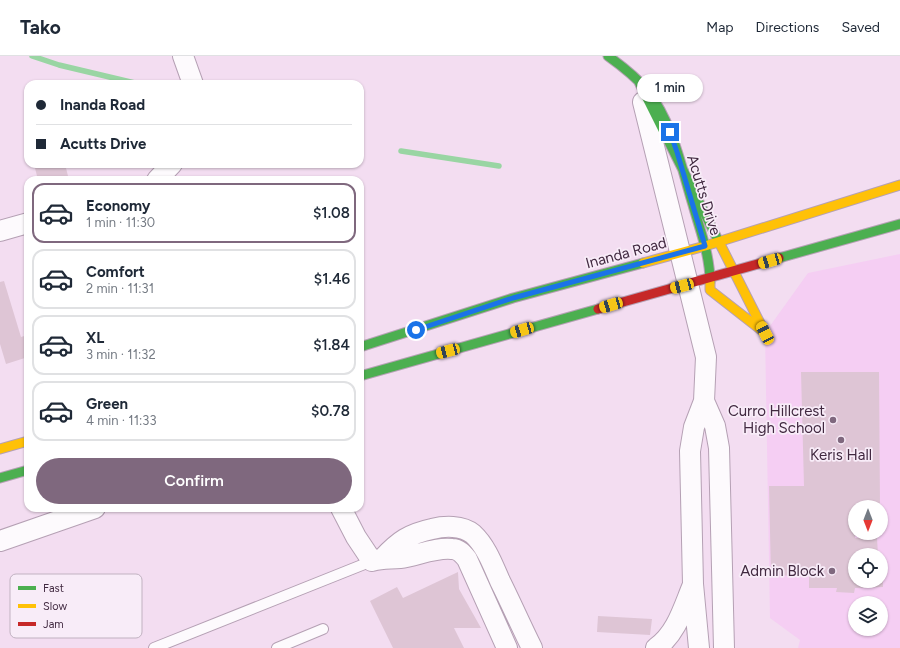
<!DOCTYPE html>
<meta charset="utf-8">
<style>
:root{--surface:#fff;--page:#f2f2f3;--text:#1f2937;--muted:#747a83;--line:#e0e1e3;--accent:#7f687e}
body{margin:0;font-family:Figtree,sans-serif;background:var(--page);color:var(--text);height:100vh;display:flex;flex-direction:column;font-size:15px;white-space:nowrap}
*{box-sizing:border-box;margin:0}
p{font-size:13px;color:var(--muted)}
.icon{flex:none;width:22px;height:22px;fill:none;stroke:currentColor;stroke-width:2;stroke-linecap:round;stroke-linejoin:round}
.map{position:relative;flex:1;overflow:hidden}
.details{position:absolute;left:24px;top:120px;width:340px;height:336px;display:flex;flex-direction:column;background:var(--surface);border-radius:12px;box-shadow:0 1px 3px #0004}
.details>*{flex:none}
.guide{position:absolute;left:24px;top:24px;width:340px;height:88px;border-radius:12px;box-shadow:0 1px 3px #0004;display:grid;align-content:center;height:88px;padding:0 12px;background:var(--surface)}
.needle{width:26px;rotate:180deg}
.buttons{position:absolute;left:848px;top:444px;display:grid;gap:8px}
.buttons a{display:grid;place-items:center;width:40px;height:40px;border-radius:50%;background:var(--surface);box-shadow:0 1px 3px #0004;font-size:20px}
.end{position:absolute;width:18px;height:18px;margin:-9px;border:5px solid #1a73e8;background:#fff;box-shadow:0 0 0 2px #fff}
.from{border-radius:50%}
.bubble{position:absolute;height:28px;border-radius:14px;background:var(--surface);box-shadow:0 1px 3px #0004;font-size:13px;font-weight:600;line-height:28px;text-align:center}
.car{position:absolute;width:12px;height:24px;margin:-12px -6px;border-radius:5px;box-shadow:0 0 3px 1px #0007;background:linear-gradient(#f5c518 24%,#345 0 40%,#f5c518 0 76%,#345 0 86%,#f5c518 0)}
.guide b{display:flex;align-items:center;gap:14px;height:38px;font-size:15px}
.guide b+b{border-top:1px solid var(--line)}
.guide i{width:10px;height:10px;background:var(--text)}
ul{padding:7px 0 0;list-style:none}
li{display:flex;align-items:center;gap:12px;height:60px;margin:0 8px 6px;padding:0 4px;border:2px solid var(--line);border-radius:12px}
li div{flex:1}
li b{display:block;font-size:15px}
li em{font-style:normal;font-weight:600}
li.on{border-color:var(--accent)}
li>.icon{width:36px;height:36px;stroke-width:1.5}
.action{display:flex;gap:8px;margin-top:auto;padding:8px 12px}
.action a{flex:1;height:46px;border-radius:24px;background:var(--accent);color:#fff;font-size:16px;font-weight:600;line-height:46px;text-align:center}
header{display:flex;align-items:center;gap:24px;box-sizing:border-box;height:56px;padding:0 20px;background:var(--surface);border-bottom:1px solid var(--line)}
header strong{font-size:19px}
nav{display:flex;gap:22px;margin-inline-start:auto;font-size:14px}
.map>svg:first-child{display:block}
.built{fill:#f5cef3;fill-rule:evenodd}
.lines{fill:none;stroke-linecap:round;stroke-linejoin:round}
.stream{stroke:#99d5a3;stroke-width:5.5}
.building{fill:#dec5d5}
.lane-casing{stroke:#b5a0b4;stroke-width:12}
.street-casing{stroke:#b5a0b4;stroke-width:22}
.fast-casing{stroke:#b5a0b4;stroke-width:11}
.slow-casing{stroke:#b5a0b4;stroke-width:11}
.jam-casing{stroke:#b5a0b4;stroke-width:11}
.lane{stroke:#fdfafd;stroke-width:10}
.street{stroke:#fdfafd;stroke-width:20}
.fast{stroke:#4caf50;stroke-width:9}
.slow{stroke:#ffc107;stroke-width:9}
.jam{stroke:#c62828;stroke-width:9}
.route{stroke:#1a73e8;stroke-width:5}
.poi-dot{fill:#7f687e;stroke:#f8ecf8;stroke-width:1.5}
.labels{text-anchor:middle;dominant-baseline:central;stroke-width:3.5;stroke-linejoin:round;paint-order:stroke}
.street-label{font-size:15px;fill:#412940;stroke:#f8ecf8}
.poi-label{font-size:15px;fill:#412940;stroke:#f8ecf8;text-anchor:end}
.key{fill:#f8ecf8;stroke:#c1b2c1;stroke-width:1}
.key-label{font-size:11px;fill:#412940}
</style>
<header>
<strong>Tako</strong>
<nav><a>Map</a><a>Directions</a><a>Saved</a></nav>
</header>
<div class="map">
<svg width="900" height="592" viewBox="0 0 900 592">
<rect width="100%" height="100%" fill="#f3ddf1"/>
<path class="built" d="M 900,198 L 900,592 L 798,592 L 800,584 L 770,562 L 765,277 L 808,217 ZM 855,451 L 881,451 L 881,477 L 855,477 ZM 855,499 L 881,499 L 881,525 L 855,525 ZM 855,547 L 881,547 L 881,573 L 855,573 Z"/>
<g class="lines">
<path class="stream" d="M 32,0 L 59,9 L 139,28
M 401,95 L 499,110"/>
</g>
<path class="building" d="M 34,108 L 65,108 L 69,124 L 38,124 Z
M 4,225 L 21,281 L 28,279 L 28,301 L 6,308 L 0,288 L 0,226 Z
M 801,316 L 879,316 L 880,451 L 855,451 L 855,482 L 877,482 L 878,499 L 855,499 L 855,525 L 881,525 L 881,501 L 882,501 L 883,531 L 855,532 L 854,537 L 836,536 L 837,532 L 809,532 L 809,519 L 771,520 L 769,430 L 804,430 Z
M 458,516 L 459,533 L 481,572 L 454,572 L 464,592 L 393,592 L 370,545 L 397,531 L 403,542 Z
M 598,560 L 652,563 L 650,579 L 597,576 Z"/>
<g class="lines">
<defs>
<path id="lane" d="M 154,592 L 372,505
M 277,592 L 323,573"/>
<path id="street" d="M 183,0 L 193,28
M 643,46 L 706,301 L 704,345 L 694,371 L 690,395 L 693,528 L 699,592
M 157,124 L 172,108
M 0,175 L 28,167
M 704,345 L 715,370 L 719,392 L 724,592
M 341,452 L 356,481 L 372,505 C 382,502 390,503 400,502 C 416,500 436,491 452,493 C 459,493 463,498 467,503 L 507,592
M 0,485 L 95,452
M 383,502 C 399,485 409,478 432,473 C 444,470 462,469 473,478 C 486,490 493,509 500,525 C 511,547 521,570 532,592
M 656,592 C 676,578 683,553 692,531"/>
<path id="fast" d="M 608,0 C 622,10 636,21 647,34 C 673,67 681,110 693,149 C 700,174 710,199 710,226
M 639,26 L 719,186
M 779,202 L 900,168
M 360,291 L 513,242 L 643,207
M 360,320 L 598,253
M 0,422 L 28,414"/>
<path id="slow" d="M 643,207 L 705,190 L 900,129
M 710,226 L 710,234 L 765,277 L 719,186
M 0,393 L 28,385"/>
<path id="jam" d="M 598,253 L 779,202"/>
</defs>
<use href="#lane" class="lane-casing"/>
<use href="#street" class="street-casing"/>
<use href="#fast" class="fast-casing"/>
<use href="#slow" class="slow-casing"/>
<use href="#jam" class="jam-casing"/>
<use href="#lane" class="lane"/>
<use href="#street" class="street"/>
<use href="#fast" class="fast"/>
<use href="#slow" class="slow"/>
<use href="#jam" class="jam"/>
</g>
<g class="lines">
<path class="route" d="M 416,274 L 513,242 L 705,190 L 677,96 L 670,76"/>
</g>
<g class="poi-dot">
<circle cx="833" cy="364" r="4"/>
<circle cx="841" cy="384" r="4"/>
<circle cx="832" cy="515" r="4"/>
</g>
<g class="labels">
<g class="street-label">
<text transform="translate(704 139) rotate(73)">Acutts Drive</text>
<text transform="translate(626 197) rotate(-15)">Inanda Road</text>
</g>
<g class="poi-label">
<text x="825" y="355">Curro Hillcrest<tspan x="825" dy="17">High School</tspan></text>
<text x="841" y="399" text-anchor="middle">Keris Hall</text>
<text x="824" y="515">Admin Block</text>
</g>
</g>
<rect x="10" y="518" width="132" height="64" rx="6" class="key"/>
<rect x="18" y="530" width="18" height="4" fill="#4caf50"/>
<rect x="18" y="548" width="18" height="4" fill="#ffc107"/>
<rect x="18" y="566" width="18" height="4" fill="#c62828"/>
<g class="key-label">
<text x="43" y="536">Fast</text>
<text x="43" y="554">Slow</text>
<text x="43" y="572">Jam</text>
</g>
</svg>
<div class="buttons">
<a><svg class="needle" viewBox="-14 -14 28 28"><path d="M0-13l5 13h-10z" fill="#e53935"/><path d="M0 13l5-13h-10z" fill="#747a83"/></svg></a>
<a><svg class="icon" aria-label="locate" viewBox="0 0 24 24"><circle cx="12" cy="12" r="6"/><path d="M12 2v4M12 18v4M2 12h4M18 12h4"/></svg></a>
<a><svg class="icon" aria-label="layers" viewBox="0 0 24 24"><path d="M12 4l9 5-9 5-9-5zM3 14l9 5 9-5"/></svg></a>
</div>
<i class="end from" style="left:416px;top:274px"></i>
<i class="end" style="left:670px;top:76px"></i>
<div class="bubble" style="left:637px;top:18px;width:66px">1 min</div>
<i class="car" style="left:770px;top:205px;rotate:254deg"></i>
<i class="car" style="left:682px;top:230px;rotate:255deg"></i>
<i class="car" style="left:611px;top:249px;rotate:254deg"></i>
<i class="car" style="left:522px;top:274px;rotate:254deg"></i>
<i class="car" style="left:765px;top:277px;rotate:333deg"></i>
<i class="car" style="left:448px;top:295px;rotate:255deg"></i>
<div class="guide">
<b><i class="from"></i>Inanda Road</b>
<b><i></i>Acutts Drive</b>
</div>
<section class="details">
<ul>
<li class="on"><svg class="icon" aria-label="car" viewBox="0 0 24 24"><path d="M5 17H2v-5l4-1 3-4h7l3 4 3 1v5h-3M9 17h6M6 11h13"/><circle cx="7" cy="17" r="2"/><circle cx="17" cy="17" r="2"/></svg><div><b>Economy</b><p>1 min · 11:30</p></div><em>$1.08</em></li>
<li><svg class="icon" aria-label="car" viewBox="0 0 24 24"><path d="M5 17H2v-5l4-1 3-4h7l3 4 3 1v5h-3M9 17h6M6 11h13"/><circle cx="7" cy="17" r="2"/><circle cx="17" cy="17" r="2"/></svg><div><b>Comfort</b><p>2 min · 11:31</p></div><em>$1.46</em></li>
<li><svg class="icon" aria-label="car" viewBox="0 0 24 24"><path d="M5 17H2v-5l4-1 3-4h7l3 4 3 1v5h-3M9 17h6M6 11h13"/><circle cx="7" cy="17" r="2"/><circle cx="17" cy="17" r="2"/></svg><div><b>XL</b><p>3 min · 11:32</p></div><em>$1.84</em></li>
<li><svg class="icon" aria-label="car" viewBox="0 0 24 24"><path d="M5 17H2v-5l4-1 3-4h7l3 4 3 1v5h-3M9 17h6M6 11h13"/><circle cx="7" cy="17" r="2"/><circle cx="17" cy="17" r="2"/></svg><div><b>Green</b><p>4 min · 11:33</p></div><em>$0.78</em></li>
</ul>
<div class="action"><a>Confirm</a></div>
</section>
</div>
